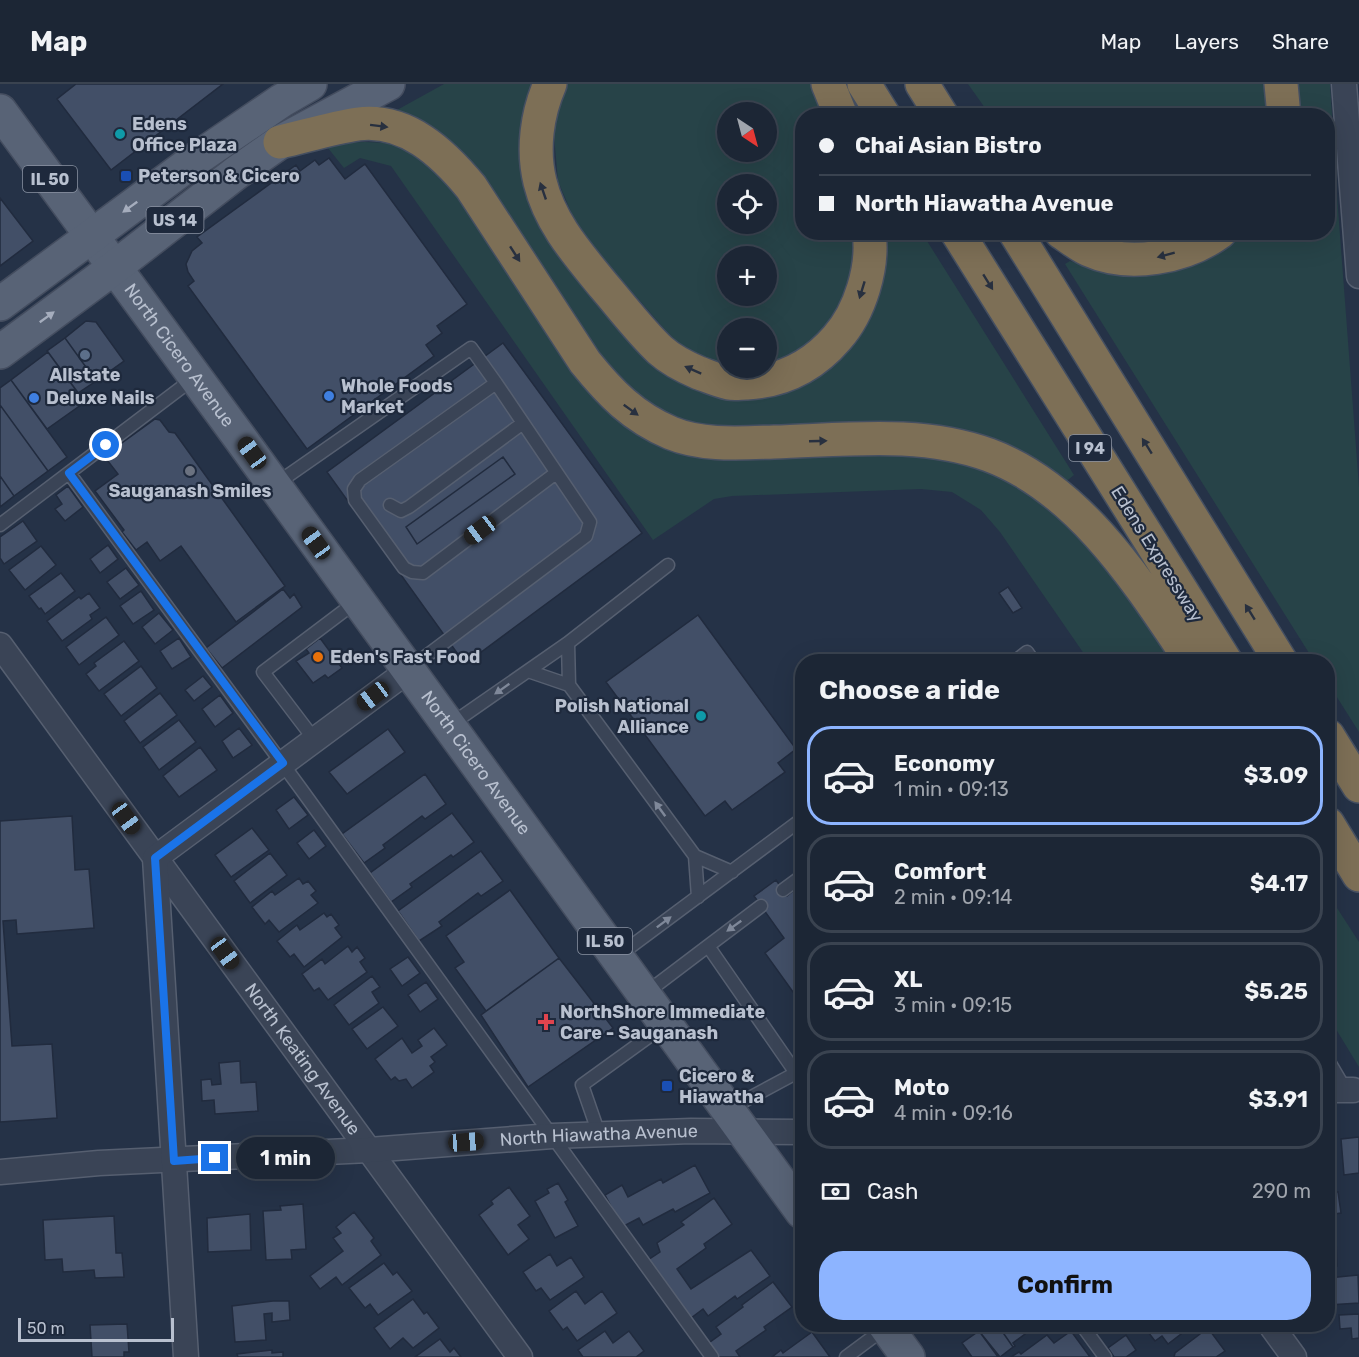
<!DOCTYPE html>
<meta charset="utf-8">
<style>
:root{--surface:#1c2635;--page:#293241;--text:#f1f3f6;--muted:#a0a5ad;--line:#3a4350;--accent:#8db4ff}
body{margin:0;font-family:Rubik,sans-serif;background:var(--page);color:var(--text);height:100vh;display:flex;flex-direction:column;font-size:22px;white-space:nowrap}
*{box-sizing:border-box;margin:0}
p{font-size:20px;color:var(--muted)}
.icon{flex:none;width:33px;height:33px;fill:none;stroke:currentColor;stroke-width:2;stroke-linecap:round;stroke-linejoin:round}
.map{position:relative;flex:1;overflow:hidden}
.side{position:absolute;left:795px;top:570px;width:540px;height:678px;display:flex;flex-direction:column;background:var(--surface);border-radius:24px;box-shadow:0 6px 24px #0002,0 0 0 2px var(--line)}
.side>*{flex:none}
.hud{position:absolute;left:795px;top:24px;width:540px;height:132px;border-radius:24px;box-shadow:0 6px 24px #0002,0 0 0 2px var(--line);display:grid;align-content:center;height:132px;padding:0 24px;background:var(--surface)}
.needle{width:39px;rotate:144deg}
.tools{position:absolute;left:717px;top:18px;display:grid;gap:12px}
.tools a{display:grid;place-items:center;width:60px;height:60px;border-radius:50%;background:var(--surface);box-shadow:0 6px 24px #0002,0 0 0 2px var(--line);font-size:30px}
.scale{position:absolute;left:18px;bottom:15px;width:156px;box-sizing:border-box;padding-left:6px;border:3px solid #b8c0cf;border-top:0;font-size:16px;line-height:21px;white-space:nowrap;color:#b8c0cf;-webkit-text-stroke:4px #1e293c;paint-order:stroke}
.end{position:absolute;width:27px;height:27px;margin:-14px;border:8px solid #1a73e8;background:#fff;box-shadow:0 0 0 3px #fff}
.from{border-radius:50%}
.bubble{position:absolute;height:42px;border-radius:21px;background:var(--surface);box-shadow:0 6px 24px #0002,0 0 0 2px var(--line);font-size:20px;font-weight:700;line-height:42px;text-align:center}
.car{position:absolute;width:18px;height:36px;margin:-18px -9px;border-radius:8px;box-shadow:0 0 4px 2px #0007;background:linear-gradient(#222 24%,#8ab4d8 0 40%,#222 0 76%,#8ab4d8 0 86%,#222 0)}
.hud b{display:flex;align-items:center;gap:21px;height:57px;font-size:22px}
.hud b+b{border-top:2px solid var(--line)}
.hud i{width:15px;height:15px;background:var(--text)}
ul{padding:0;list-style:none}
li{display:flex;align-items:center;gap:18px;height:99px;margin:0 12px 9px;padding:0 12px;border:3px solid var(--line);border-radius:24px}
li div{flex:1}
li b{display:block;font-size:22px}
li em{font-style:normal;font-weight:700}
li.active{border-color:var(--accent)}
li>.icon{width:54px;height:54px;stroke-width:1.5}
h2{padding:0 24px;font-size:27px;line-height:72px}
.pay{display:flex;align-items:center;gap:15px;height:66px;padding:0 24px;font-size:22px}
.pay p{margin-inline-start:auto}
.action{display:flex;gap:12px;margin-top:auto;padding:12px 24px}
.action a{flex:1;height:69px;border-radius:24px;background:var(--accent);color:#111;font-size:24px;font-weight:700;line-height:69px;text-align:center}
header{display:flex;align-items:center;gap:36px;box-sizing:border-box;height:84px;padding:0 30px;background:var(--surface);border-bottom:2px solid var(--line)}
header strong{font-size:28px}
nav{display:flex;gap:33px;margin-inline-start:auto;font-size:21px}
.map>svg:first-child{display:block}
.green{fill:#274348;fill-rule:evenodd}
.building{fill:#424f67;stroke:#212b3e;stroke-width:1.5}
.lines{fill:none;stroke-linecap:round;stroke-linejoin:round}
.service-casing{stroke:#565f70;stroke-width:15}
.minor-casing{stroke:#565f70;stroke-width:27}
.primary-casing{stroke:#444d5f;stroke-width:36}
.motorway-casing{stroke:#454f61;stroke-width:36}
.service{stroke:#3a4456;stroke-width:12}
.minor{stroke:#3a4456;stroke-width:24}
.primary{stroke:#586376;stroke-width:33}
.motorway{stroke:#7d6f56;stroke-width:33}
.oneway{fill:#28303f}
.oneway2{fill:#a5adbd}
.oneway3{fill:#7f8899}
.route{stroke:#1a73e8;stroke-width:8}
.culture-dot{fill:#0f9aa8;stroke:#1e293c;stroke-width:2}
.transit-dot{fill:#1a4fb4;stroke:#1e293c;stroke-width:2}
.service-dot{fill:#5c6f8a;stroke:#1e293c;stroke-width:2}
.shop-dot{fill:#3f7fe0;stroke:#1e293c;stroke-width:2}
.worship-dot{fill:#6b7280;stroke:#1e293c;stroke-width:2}
.food-dot{fill:#e8710a;stroke:#1e293c;stroke-width:2}
.health-dot{fill:#e0444e;stroke:#1e293c;stroke-width:2}
.labels{text-anchor:middle;dominant-baseline:central;stroke-width:4.5;stroke-linejoin:round;paint-order:stroke}
.shield{fill:#1e293c;stroke:#8a93a3;stroke-width:1.5}
.shield-label{font-size:16px;font-weight:bold;fill:#b8c0cf}
.poi-label{font-size:18px;font-weight:bold;fill:#b8c0cf;stroke:#1e293c;text-anchor:start}
.street-label{font-size:18px;fill:#b8c0cf;stroke:#1e293c}
</style>
<header>
<strong>Map</strong>
<nav><a>Map</a><a>Layers</a><a>Share</a></nav>
</header>
<div class="map">
<svg width="1359" height="1273" viewBox="0 0 1359 1273">
<rect width="100%" height="100%" fill="#253247"/>
<path class="green" d="M 444,0 L 536,0 L 524,56 L 639,261 L 801,299 L 884,149 L 922,149 L 1074,391 L 1063,400 L 1027,374 L 702,346 L 652,326 L 611,285 L 545,187 L 395,33 L 397,26 Z
M 566,0 L 810,0 L 824,31 L 802,32 L 802,148 L 854,149 L 854,172 L 846,214 L 828,245 L 791,273 L 767,280 L 766,244 L 728,244 L 727,281 L 704,274 L 684,264 L 667,248 L 606,178 L 583,149 L 571,128 L 558,97 L 552,29 ZM 728,28 L 766,28 L 766,68 L 728,68 ZM 728,100 L 766,100 L 766,140 L 728,140 ZM 728,172 L 766,172 L 766,212 L 728,212 Z
M 968,0 L 1264,0 L 1267,7 L 1266,31 L 990,31 Z
M 1295,0 L 1330,0 L 1338,125 L 1359,403 L 1359,648 L 1328,599 L 1328,578 L 1314,577 L 1065,180 L 1070,177 L 1121,191 L 1146,191 L 1225,163 L 1243,149 L 1328,148 L 1328,32 L 1297,31 Z
M 393,55 L 442,89 L 620,333 L 891,367 L 968,379 L 1037,412 L 1088,458 L 1175,577 L 1089,577 L 1000,448 L 981,426 L 952,408 L 921,405 L 732,412 L 714,415 L 653,456 L 391,82 L 360,74 L 344,84 L 328,64 C 349,57 368,57 390,60 Z
M 1087,149 L 1185,149 C 1145,163 1126,161 1087,149 Z
M 1328,810 L 1359,858 L 1359,983 L 1328,932 Z"/>
<path class="building" d="M 76,0 L 223,0 L 111,86 L 57,15 Z
M 329,74 L 345,95 L 365,80 L 467,220 L 437,242 L 442,249 L 426,261 L 434,272 L 307,365 L 188,202 L 194,197 L 188,188 L 186,180 L 192,167 L 202,159 L 197,153 L 296,81 L 300,87 L 315,76 L 319,81 Z
M 0,114 L 33,157 L 0,182 Z
M 86,237 L 96,238 L 124,277 L 96,297 L 65,254 Z
M 65,254 L 96,297 L 78,309 L 47,267 Z
M 503,259 L 642,449 L 465,580 L 327,388 Z
M 48,268 L 85,318 L 47,345 L 11,296 Z
M 11,296 L 67,373 L 48,387 L 0,321 L 0,304 Z
M 0,321 L 48,387 L 14,412 L 0,392 Z
M 155,335 L 160,336 L 169,348 L 175,349 L 285,502 L 236,538 L 181,462 L 160,477 L 147,458 L 136,466 L 122,448 L 124,446 L 95,407 L 118,390 L 104,372 Z
M 503,373 L 515,390 L 417,460 L 406,443 Z
M 0,392 L 14,412 L 0,423 Z
M 68,402 L 83,423 L 65,437 L 55,425 L 62,420 L 56,411 Z
M 23,437 L 37,457 L 4,480 L 0,474 L 0,453 Z
M 108,461 L 118,475 L 100,489 L 90,475 Z
M 41,462 L 56,481 L 25,506 L 9,486 Z
M 126,484 L 139,501 L 120,515 L 107,498 Z
M 61,489 L 75,507 L 45,530 L 41,524 L 39,525 L 29,512 Z
M 1008,503 L 1022,524 L 1013,529 L 999,509 Z
M 283,505 L 290,514 L 294,510 L 302,523 L 222,584 L 206,564 Z
M 141,507 L 154,526 L 133,540 L 120,522 Z
M 89,509 L 100,524 L 90,531 L 92,535 L 62,557 L 47,537 L 79,513 L 81,515 Z
M 159,529 L 173,546 L 155,560 L 142,543 Z
M 698,531 L 796,665 L 778,679 L 785,688 L 732,726 L 725,717 L 705,732 L 606,598 Z
M 106,533 L 119,551 L 79,581 L 66,563 Z
M 179,554 L 191,573 L 172,585 L 160,567 Z
M 320,554 L 342,584 L 328,594 L 325,591 L 313,599 L 296,577 L 309,569 L 306,565 Z
M 124,557 L 139,577 L 99,607 L 86,590 L 96,582 L 94,579 Z
M 141,582 L 157,604 L 121,632 L 104,610 Z
M 203,592 L 212,603 L 194,617 L 185,606 Z
M 160,609 L 177,631 L 140,659 L 124,637 Z
M 220,611 L 233,629 L 215,643 L 202,625 Z
M 179,636 L 196,658 L 159,686 L 143,663 Z
M 239,644 L 252,661 L 233,674 L 222,657 Z
M 388,645 L 405,668 L 347,710 L 329,688 Z
M 200,663 L 217,686 L 179,713 L 163,692 Z
M 425,690 L 446,720 L 425,735 L 422,732 L 383,761 L 385,764 L 364,779 L 342,750 Z
M 294,713 L 308,731 L 289,745 L 276,726 Z
M 452,729 L 474,758 L 453,773 L 451,771 L 410,800 L 412,803 L 391,818 L 370,789 Z
M 72,732 L 75,786 L 89,785 L 94,844 L 17,850 L 16,836 L 3,837 L 12,962 L 52,960 L 57,1034 L 0,1038 L 0,737 Z
M 252,744 L 269,766 L 231,793 L 215,771 Z
M 314,746 L 326,762 L 309,775 L 297,759 Z
M 481,767 L 503,797 L 481,812 L 478,809 L 439,838 L 442,842 L 419,857 L 398,827 Z
M 270,769 L 287,791 L 250,819 L 234,797 Z
M 299,794 L 303,800 L 308,797 L 316,807 L 311,811 L 318,819 L 279,848 L 269,836 L 265,840 L 252,823 L 272,807 L 275,811 Z
M 776,796 L 787,812 L 802,800 L 802,901 L 793,908 L 765,869 L 784,854 L 754,812 Z
M 510,806 L 559,874 L 486,927 L 455,884 L 464,878 L 446,852 Z
M 324,829 L 327,833 L 331,830 L 339,841 L 335,844 L 342,853 L 304,883 L 294,870 L 290,873 L 277,857 L 297,841 L 300,846 Z
M 348,862 L 352,868 L 357,863 L 365,874 L 360,878 L 367,888 L 328,916 L 319,904 L 314,907 L 302,890 L 322,875 L 325,880 Z
M 408,873 L 420,889 L 402,902 L 390,885 Z
M 559,874 L 613,944 L 528,1003 L 481,931 Z
M 372,892 L 380,903 L 372,908 L 379,919 L 349,941 L 334,921 Z
M 426,898 L 438,915 L 420,928 L 408,911 Z
M 383,923 L 398,942 L 367,965 L 352,945 Z
M 434,944 L 447,961 L 431,973 L 435,978 L 430,982 L 434,988 L 412,1004 L 406,995 L 399,997 L 395,993 L 391,996 L 375,975 L 402,954 L 412,969 L 422,962 L 418,956 Z
M 240,977 L 241,999 L 256,998 L 258,1027 L 215,1030 L 214,1016 L 202,1017 L 201,996 L 211,995 L 212,1001 L 221,1000 L 219,979 Z
M 1359,1053 L 1359,1089 L 1344,1091 L 1341,1055 Z
M 695,1081 L 710,1109 L 675,1128 L 673,1125 L 643,1141 L 639,1134 L 622,1143 L 605,1111 L 622,1101 L 628,1113 L 661,1095 L 663,1099 Z
M 558,1099 L 568,1116 L 565,1118 L 578,1142 L 555,1154 L 535,1117 L 549,1109 L 547,1105 Z
M 509,1103 L 530,1132 L 518,1141 L 529,1155 L 508,1171 L 479,1131 L 493,1120 L 491,1117 Z
M 1328,1108 L 1338,1108 L 1341,1129 L 1328,1131 Z
M 714,1114 L 732,1140 L 704,1160 L 706,1164 L 677,1185 L 691,1205 L 751,1166 L 770,1192 L 737,1215 L 735,1212 L 708,1232 L 703,1225 L 687,1237 L 645,1178 L 660,1168 L 657,1159 L 684,1141 L 681,1138 Z
M 303,1120 L 306,1165 L 291,1166 L 292,1175 L 266,1176 L 263,1127 L 281,1126 L 280,1122 Z
M 354,1128 L 374,1154 L 371,1157 L 381,1171 L 342,1201 L 336,1193 L 320,1205 L 310,1192 L 343,1167 L 333,1154 L 341,1149 L 336,1143 Z
M 250,1130 L 251,1166 L 208,1168 L 207,1134 Z
M 114,1132 L 116,1169 L 122,1169 L 124,1193 L 95,1194 L 94,1186 L 63,1188 L 62,1175 L 45,1176 L 43,1136 Z
M 1336,1155 L 1337,1182 L 1328,1182 L 1328,1156 Z
M 550,1170 L 557,1182 L 571,1173 L 584,1193 L 550,1216 L 541,1204 L 536,1207 L 523,1188 Z
M 384,1179 L 393,1191 L 397,1188 L 412,1207 L 378,1231 L 370,1220 L 365,1224 L 349,1204 Z
M 1358,1191 L 1359,1219 L 1328,1221 L 1328,1194 Z
M 773,1198 L 792,1223 L 764,1243 L 766,1246 L 736,1267 L 740,1273 L 715,1273 L 706,1261 L 721,1250 L 716,1243 L 743,1223 L 742,1221 Z
M 576,1207 L 585,1220 L 602,1207 L 617,1229 L 577,1257 L 567,1243 L 563,1246 L 549,1227 Z
M 413,1215 L 424,1230 L 427,1228 L 439,1244 L 413,1264 L 403,1254 L 390,1265 L 374,1244 Z
M 273,1217 L 289,1217 L 290,1236 L 272,1238 L 272,1229 L 264,1230 L 266,1256 L 235,1258 L 232,1222 Z
M 1359,1230 L 1359,1254 L 1352,1255 L 1351,1244 L 1340,1245 L 1339,1231 Z
M 127,1240 L 129,1268 L 124,1268 L 124,1273 L 92,1273 L 90,1241 Z
M 988,1240 L 997,1240 L 1013,1263 L 1000,1273 L 979,1247 Z
M 997,1240 L 1019,1240 L 1025,1250 L 1013,1259 L 1015,1262 L 1013,1263 Z
M 1019,1240 L 1038,1240 L 1025,1250 Z
M 1091,1240 L 1105,1240 L 1096,1247 Z
M 1149,1240 L 1194,1240 L 1168,1260 L 1162,1252 L 1155,1257 L 1145,1244 Z
M 1208,1244 L 1225,1267 L 1216,1273 L 1174,1273 L 1175,1269 Z
M 605,1247 L 613,1259 L 629,1247 L 644,1267 L 636,1273 L 583,1273 L 578,1266 Z
M 979,1247 L 998,1273 L 972,1273 L 962,1259 Z
M 1071,1247 L 1090,1273 L 1011,1273 L 1019,1268 L 1021,1270 L 1047,1251 L 1054,1259 Z
M 812,1248 L 830,1273 L 772,1273 L 781,1266 L 783,1269 Z
M 1126,1251 L 1136,1266 L 1126,1273 L 1114,1273 L 1108,1264 Z
M 440,1255 L 450,1268 L 454,1264 L 461,1273 L 415,1273 Z
M 272,1266 L 272,1269 L 283,1268 L 283,1273 L 238,1273 L 237,1270 Z"/>
<g class="lines">
<defs>
<path id="service" d="M 69,389 L 301,705 L 712,1273
M 276,400 L 471,264 L 496,299 L 360,396 L 354,405 L 355,416 L 404,484 L 412,488 L 423,489 L 556,389
M 390,421 L 401,427 L 409,423 L 523,339
M 0,441 L 194,294
M 568,559 L 569,601
M 1014,578 L 1027,568 L 1034,578
M 409,585 L 586,452 L 590,438 L 496,299
M 528,587 L 569,601 L 695,772 L 732,788
M 450,641 L 568,559 L 668,481
M 314,655 L 263,588 L 357,517
M 695,772 L 698,813
M 783,806 L 802,792
M 708,862 L 761,822
M 618,872 L 802,735
M 646,909 L 708,862 L 796,989
M 1328,976 L 1345,1005
M 796,989 L 802,974
M 729,1025 L 796,989 L 802,990
M 599,1050 L 582,1001 L 665,941
M 1081,1240 L 1105,1273
M 846,1273 L 885,1244"/>
<g id="minor">
<path d="M 1344,0 L 1359,192"/>
<path id="s1" d="M 0,561 L 520,1273"/>
<path d="M 1328,1006 L 1353,1006"/>
<path id="s2" d="M 0,1088 L 99,1079 L 369,1066 L 552,1052 L 691,1047 L 802,1048"/>
<path d="M 1270,1240 L 1294,1273"/>
<path d="M 186,1273 L 155,774 L 409,586"/>
</g>
<g id="primary">
<path id="s3" d="M 0,27 L 240,354 L 802,1128"/>
<path d="M 0,220 L 193,77 L 281,17 L 310,0"/>
<path d="M 0,268 L 115,183 L 236,89 L 280,58 L 388,0"/>
<path d="M 884,1240 L 908,1273"/>
</g>
<path id="motorway" d="M 550,0 C 537,30 532,65 540,98 C 550,139 577,169 603,201 C 622,223 639,246 660,266 C 671,276 685,283 699,289 C 708,292 719,297 729,299 C 734,300 741,299 747,299 C 783,297 813,282 837,254 C 860,228 874,183 869,148
M 828,0 L 841,32
M 864,0 L 884,32
M 922,0 L 942,32
M 1281,0 L 1284,32
M 280,58 C 306,52 332,44 358,40 C 406,34 443,69 471,103 L 585,278 C 610,309 633,333 671,349 C 702,362 741,359 774,358 C 845,356 921,346 989,371 C 1081,405 1140,501 1192,578
M 957,148 L 1226,578
M 1015,148 L 1281,578
M 1061,148 C 1070,154 1080,162 1089,166 C 1129,184 1185,174 1220,148
M 1328,652 L 1359,702
M 1328,740 L 1359,791"/>
</defs>
<use href="#service" class="service-casing"/>
<use href="#minor" class="minor-casing"/>
<use href="#primary" class="primary-casing"/>
<use href="#motorway" class="motorway-casing"/>
<use href="#service" class="service"/>
<use href="#minor" class="minor"/>
<use href="#primary" class="primary"/>
<use href="#motorway" class="motorway"/>
</g>
<defs><path id="oneway-solid" d="M-6-.8H1V-3.2L6.5 0L1 3.2V.8H-6Z" transform="scale(1.5)"/></defs>
<g class="oneway">
<use href="#oneway-solid" transform="translate(379 42) rotate(7)"/>
<use href="#oneway-solid" transform="translate(543 107) rotate(-109)"/>
<use href="#oneway-solid" transform="translate(515 170) rotate(57)"/>
<use href="#oneway-solid" transform="translate(1166 171) rotate(165)"/>
<use href="#oneway-solid" transform="translate(988 198) rotate(58)"/>
<use href="#oneway-solid" transform="translate(862 206) rotate(107)"/>
<use href="#oneway-solid" transform="translate(693 286) rotate(-156)"/>
<use href="#oneway-solid" transform="translate(631 326) rotate(36)"/>
<use href="#oneway-solid" transform="translate(818 357) rotate(-2)"/>
<use href="#oneway-solid" transform="translate(1147 362) rotate(-122)"/>
<use href="#oneway-solid" transform="translate(1250 528) rotate(-122)"/>
</g>
<g class="oneway2">
<use href="#oneway-solid" transform="translate(130 123) rotate(144)"/>
<use href="#oneway-solid" transform="translate(47 233) rotate(-36)"/>
</g>
<g class="oneway3">
<use href="#oneway-solid" transform="translate(502 605) rotate(145)"/>
<use href="#oneway-solid" transform="translate(660 725) rotate(-126)"/>
<use href="#oneway-solid" transform="translate(664 838) rotate(-37)"/>
<use href="#oneway-solid" transform="translate(734 842) rotate(144)"/>
</g>
<g class="lines">
<path class="route" d="M 106,361 L 69,389 L 283,679 L 155,774 L 174,1077 L 215,1074"/>
</g>
<g class="culture-dot">
<circle cx="120" cy="50" r="6"/>
<circle cx="701" cy="632" r="6"/>
</g>
<g class="transit-dot">
<rect x="120" y="86" width="12" height="12" rx="3"/>
<rect x="661" y="996" width="12" height="12" rx="3"/>
</g>
<circle class="service-dot" cx="85" cy="271" r="6"/>
<g class="shop-dot">
<circle cx="329" cy="312" r="6"/>
<circle cx="34" cy="314" r="6"/>
</g>
<circle class="worship-dot" cx="190" cy="387" r="6"/>
<circle class="food-dot" cx="318" cy="573" r="6"/>
<path class="health-dot" d="M543 929h6v6h6v6h-6v6h-6v-6h-6v-6h6z"/>
<g class="labels">
<g class="shield">
<rect x="23" y="82" width="54" height="26" rx="4.5"/>
<rect x="146.5" y="123" width="57" height="26" rx="4.5"/>
<rect x="1069" y="351" width="42" height="26" rx="4.5"/>
<rect x="578" y="844" width="54" height="26" rx="4.5"/>
</g>
<g class="shield-label">
<text x="50" y="95">IL 50</text>
<text x="175" y="136">US 14</text>
<text x="1090" y="364">I 94</text>
<text x="605" y="857">IL 50</text>
</g>
<g class="poi-label">
<text x="132" y="40">Edens<tspan x="132" dy="21">Office Plaza</tspan></text>
<text x="138" y="92">Peterson &amp; Cicero</text>
<text x="85" y="291" text-anchor="middle">Allstate</text>
<text x="341" y="302">Whole Foods<tspan x="341" dy="21">Market</tspan></text>
<text x="46" y="314">Deluxe Nails</text>
<text x="190" y="407" text-anchor="middle">Sauganash Smiles</text>
<text x="330" y="573">Eden's Fast Food</text>
<text x="689" y="622" text-anchor="end">Polish National<tspan x="689" dy="21">Alliance</tspan></text>
<text x="560" y="928">NorthShore Immediate<tspan x="560" dy="21">Care - Sauganash</tspan></text>
<text x="679" y="992">Cicero &amp;<tspan x="679" dy="21">Hiawatha</tspan></text>
</g>
<g class="street-label">
<text stroke="none"><textPath href="#s3" startOffset="303">North Cicero Avenue</textPath></text>
<text transform="translate(1157 470) rotate(58)">Edens Expressway</text>
<text stroke="none"><textPath href="#s3" startOffset="807">North Cicero Avenue</textPath></text>
<text stroke="none"><textPath href="#s1" startOffset="513">North Keating Avenue</textPath></text>
<text stroke="none"><textPath href="#s2" startOffset="600">North Hiawatha Avenue</textPath></text>
</g>
</g>
</svg>
<div class="tools">
<a><svg class="needle" viewBox="-14 -14 28 28"><path d="M0-13l5 13h-10z" fill="#e53935"/><path d="M0 13l5-13h-10z" fill="#a0a5ad"/></svg></a>
<a><svg class="icon" aria-label="locate" viewBox="0 0 24 24"><circle cx="12" cy="12" r="6"/><path d="M12 2v4M12 18v4M2 12h4M18 12h4"/></svg></a>
<a>+</a>
<a>−</a>
</div>
<div class="scale">50 m</div>
<i class="end from" style="left:106px;top:361px"></i>
<i class="end" style="left:215px;top:1074px"></i>
<div class="bubble" style="left:236px;top:1053px;width:99px">1 min</div>
<i class="car" style="left:252px;top:369px;rotate:324deg"></i>
<i class="car" style="left:480px;top:446px;rotate:233deg"></i>
<i class="car" style="left:316px;top:459px;rotate:324deg"></i>
<i class="car" style="left:373px;top:612px;rotate:233deg"></i>
<i class="car" style="left:126px;top:734px;rotate:144deg"></i>
<i class="car" style="left:225px;top:869px;rotate:144deg"></i>
<i class="car" style="left:466px;top:1058px;rotate:86deg"></i>
<div class="hud">
<b><i class="from"></i>Chai Asian Bistro</b>
<b><i></i>North Hiawatha Avenue</b>
</div>
<section class="side">
<h2>Choose a ride</h2>
<ul>
<li class="active"><svg class="icon" aria-label="car" viewBox="0 0 24 24"><path d="M5 17H2v-5l4-1 3-4h7l3 4 3 1v5h-3M9 17h6M6 11h13"/><circle cx="7" cy="17" r="2"/><circle cx="17" cy="17" r="2"/></svg><div><b>Economy</b><p>1 min · 09:13</p></div><em>$3.09</em></li>
<li><svg class="icon" aria-label="car" viewBox="0 0 24 24"><path d="M5 17H2v-5l4-1 3-4h7l3 4 3 1v5h-3M9 17h6M6 11h13"/><circle cx="7" cy="17" r="2"/><circle cx="17" cy="17" r="2"/></svg><div><b>Comfort</b><p>2 min · 09:14</p></div><em>$4.17</em></li>
<li><svg class="icon" aria-label="car" viewBox="0 0 24 24"><path d="M5 17H2v-5l4-1 3-4h7l3 4 3 1v5h-3M9 17h6M6 11h13"/><circle cx="7" cy="17" r="2"/><circle cx="17" cy="17" r="2"/></svg><div><b>XL</b><p>3 min · 09:15</p></div><em>$5.25</em></li>
<li><svg class="icon" aria-label="car" viewBox="0 0 24 24"><path d="M5 17H2v-5l4-1 3-4h7l3 4 3 1v5h-3M9 17h6M6 11h13"/><circle cx="7" cy="17" r="2"/><circle cx="17" cy="17" r="2"/></svg><div><b>Moto</b><p>4 min · 09:16</p></div><em>$3.91</em></li>
</ul>
<div class="pay"><svg class="icon" aria-label="cash" viewBox="0 0 24 24"><path d="M3 7h18v10H3z"/><circle cx="12" cy="12" r="2"/></svg>Cash<p>290 m</p></div>
<div class="action"><a>Confirm</a></div>
</section>
</div>
